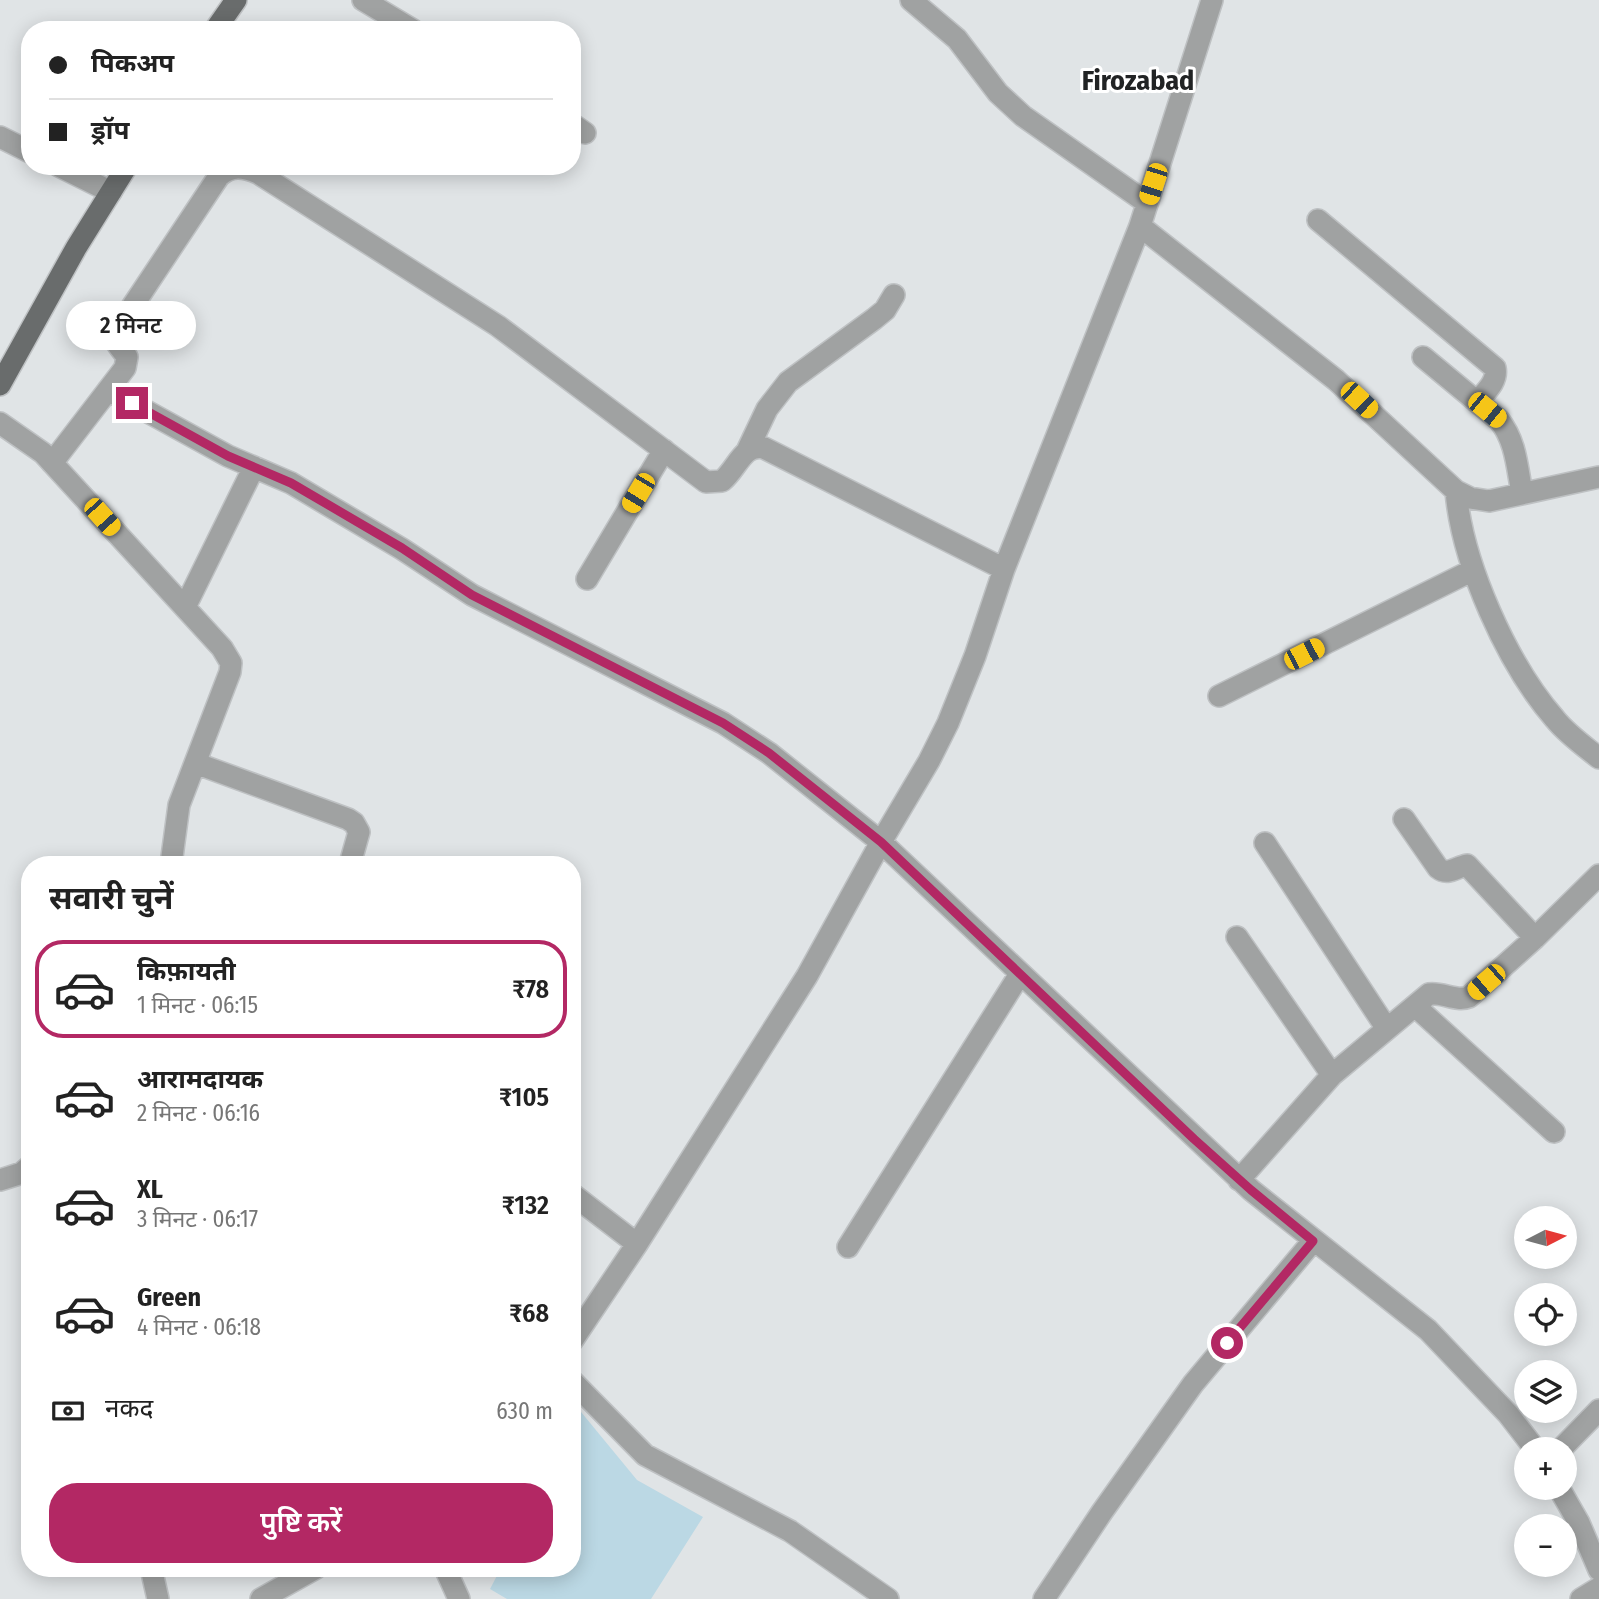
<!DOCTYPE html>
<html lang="hi">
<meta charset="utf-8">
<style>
:root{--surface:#fff;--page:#f2f2f2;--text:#222;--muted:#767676;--line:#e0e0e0;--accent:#b32864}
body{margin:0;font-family:"Fira Sans Condensed","Noto Sans Devanagari",sans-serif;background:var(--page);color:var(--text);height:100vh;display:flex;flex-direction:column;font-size:26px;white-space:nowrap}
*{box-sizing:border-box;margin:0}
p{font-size:23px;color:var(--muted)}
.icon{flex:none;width:38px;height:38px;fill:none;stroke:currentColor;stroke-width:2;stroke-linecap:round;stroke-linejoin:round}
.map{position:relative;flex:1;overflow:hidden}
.details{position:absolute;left:21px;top:856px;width:560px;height:721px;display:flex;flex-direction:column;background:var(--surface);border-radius:28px;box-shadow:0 4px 18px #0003}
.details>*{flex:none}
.guide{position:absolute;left:21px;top:21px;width:560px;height:154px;border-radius:28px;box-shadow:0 4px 18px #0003;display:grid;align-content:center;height:154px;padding:0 28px;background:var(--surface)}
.needle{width:46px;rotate:84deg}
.buttons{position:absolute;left:1514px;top:1206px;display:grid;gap:14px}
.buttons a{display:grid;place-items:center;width:63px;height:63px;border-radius:50%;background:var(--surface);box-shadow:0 4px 18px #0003;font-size:35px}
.end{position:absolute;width:32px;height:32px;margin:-16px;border:9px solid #b32864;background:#fff;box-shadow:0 0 0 4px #fff}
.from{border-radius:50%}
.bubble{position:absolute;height:49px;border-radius:24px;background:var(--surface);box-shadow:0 4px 18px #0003;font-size:23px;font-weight:600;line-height:49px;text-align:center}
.car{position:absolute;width:21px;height:42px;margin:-21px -10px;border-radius:9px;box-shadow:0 0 5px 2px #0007;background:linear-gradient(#f5c518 24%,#345 0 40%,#f5c518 0 76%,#345 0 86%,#f5c518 0)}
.guide b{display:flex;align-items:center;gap:24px;height:66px;font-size:26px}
.guide b+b{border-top:2px solid var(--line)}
.guide i{width:18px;height:18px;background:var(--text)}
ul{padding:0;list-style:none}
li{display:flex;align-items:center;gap:21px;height:98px;margin:0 14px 10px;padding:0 14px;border:4px solid transparent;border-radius:28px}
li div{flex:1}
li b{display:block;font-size:26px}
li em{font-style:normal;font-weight:600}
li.on{border-color:var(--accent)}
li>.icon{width:63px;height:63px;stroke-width:1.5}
h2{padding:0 28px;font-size:32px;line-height:84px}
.pay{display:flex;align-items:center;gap:18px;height:77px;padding:0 28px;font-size:26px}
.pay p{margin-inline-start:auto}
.action{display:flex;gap:14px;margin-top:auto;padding:14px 28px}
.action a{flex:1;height:80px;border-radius:28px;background:var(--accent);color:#fff;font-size:28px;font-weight:600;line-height:80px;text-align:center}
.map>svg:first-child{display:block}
.green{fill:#bbd8e4}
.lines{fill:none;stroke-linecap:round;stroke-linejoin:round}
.minor-casing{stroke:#bec1c3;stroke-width:24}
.major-casing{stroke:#bec1c3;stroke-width:24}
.minor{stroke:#a0a2a2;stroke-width:21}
.major{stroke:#696c6c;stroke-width:21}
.route{stroke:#b32864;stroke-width:9}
.labels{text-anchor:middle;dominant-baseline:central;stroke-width:6;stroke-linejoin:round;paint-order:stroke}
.district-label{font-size:28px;font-weight:bold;fill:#212324;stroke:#fff}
</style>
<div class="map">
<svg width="1599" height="1599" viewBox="0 0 1599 1599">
<rect width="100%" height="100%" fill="#e0e4e6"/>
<path class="green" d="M 572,1401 L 637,1480 L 703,1517 L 651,1599 L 507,1599 L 490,1589 L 501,1568 L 572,1568 Z"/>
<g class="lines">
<defs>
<path id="minor" d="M 363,0 L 413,30
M 911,0 L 957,39 L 998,93 L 1023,116 L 1147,203
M 572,124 L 585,133
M 0,137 L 30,152
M 59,166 L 111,192
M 1318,220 L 1495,368 C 1498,382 1485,392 1477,402
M 1140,226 L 1336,380 L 1456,491 L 1470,498 L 1489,501 L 1599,477
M 1423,357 L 1499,420 C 1516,441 1517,467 1522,493
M 108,390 L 228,456 L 291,483 L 402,549 L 472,595 L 723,723 L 769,753 L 881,842 L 1251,1190 L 1428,1330 L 1508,1414 L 1535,1449
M 0,423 L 43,453 L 222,648 L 231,663 L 230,672 L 179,805 L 171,864
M 748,449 L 767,409 L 788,382 L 874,319 L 885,310 L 894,295
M 52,463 L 125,368 L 127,357 C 121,347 112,343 116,331 L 219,176 C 232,165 243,167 258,173 L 498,326 L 706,482 L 722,481 C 737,469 743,443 764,448 L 1004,569
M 1456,491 C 1462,563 1507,664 1555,719 C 1567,734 1584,746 1599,758
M 587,579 L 664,450
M 185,607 L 254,467
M 1219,696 L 1473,570
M 195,763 L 348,819 L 354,823 L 359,832 L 350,864
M 1404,819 L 1438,868 C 1448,876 1456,867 1467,865 L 1535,938
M 1265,843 L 1387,1029
M 1237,937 L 1332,1075
M 1415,1006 L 1554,1132
M 0,1180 L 22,1173 L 30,1166
M 1239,1180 L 1332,1075 L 1429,994 C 1443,992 1456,1002 1469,997 L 1535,938 L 1599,875
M 572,1194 L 637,1244
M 848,1247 L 1020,974
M 572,1341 L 637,1244 L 807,976 L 881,842 L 929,761 L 948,723 L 975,656 L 1004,569 L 1140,226 L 1212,0
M 572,1381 L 645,1455 L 790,1531 L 888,1599
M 1561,1449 L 1599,1410
M 1559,1488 L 1579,1523 L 1599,1570
M 151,1568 L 158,1599
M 445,1568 L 459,1599
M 261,1599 L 316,1568
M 1044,1599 L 1102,1512 L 1193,1384 L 1313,1241
M 1581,1599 L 1599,1588"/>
<path id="major" d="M 215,30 L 236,0
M 0,385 L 76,248 L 127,166"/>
</defs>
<use href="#minor" class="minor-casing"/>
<use href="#major" class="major-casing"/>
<use href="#minor" class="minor"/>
<use href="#major" class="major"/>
</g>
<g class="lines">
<path class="route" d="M 132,403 L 228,456 L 291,483 L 402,548 L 472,595 L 723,723 L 769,753 L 881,842 L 1194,1139 L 1251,1190 L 1313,1241 L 1227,1343"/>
</g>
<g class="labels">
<g class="district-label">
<text x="1138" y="80">Firozabad</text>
</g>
</g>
</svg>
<div class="buttons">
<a><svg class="needle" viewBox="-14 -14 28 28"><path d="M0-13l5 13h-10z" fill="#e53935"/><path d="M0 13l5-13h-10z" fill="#767676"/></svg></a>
<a><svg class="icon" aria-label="locate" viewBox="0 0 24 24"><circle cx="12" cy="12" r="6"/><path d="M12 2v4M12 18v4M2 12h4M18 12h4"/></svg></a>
<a><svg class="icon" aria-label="layers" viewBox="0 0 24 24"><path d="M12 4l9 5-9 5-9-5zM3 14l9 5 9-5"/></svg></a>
<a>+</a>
<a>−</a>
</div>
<i class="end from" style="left:1227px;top:1343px"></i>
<i class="end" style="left:132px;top:403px"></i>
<div class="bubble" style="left:66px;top:301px;width:130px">2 मिनट</div>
<i class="car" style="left:1153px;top:184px;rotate:198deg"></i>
<i class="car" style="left:1359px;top:400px;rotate:133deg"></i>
<i class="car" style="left:1487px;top:410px;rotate:129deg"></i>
<i class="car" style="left:638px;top:493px;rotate:211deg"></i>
<i class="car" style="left:102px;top:517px;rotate:138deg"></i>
<i class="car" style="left:1304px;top:654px;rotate:63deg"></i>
<i class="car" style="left:1486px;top:982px;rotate:229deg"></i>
<div class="guide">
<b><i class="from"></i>पिकअप</b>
<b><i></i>ड्रॉप</b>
</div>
<section class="details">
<h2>सवारी चुनें</h2>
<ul>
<li class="on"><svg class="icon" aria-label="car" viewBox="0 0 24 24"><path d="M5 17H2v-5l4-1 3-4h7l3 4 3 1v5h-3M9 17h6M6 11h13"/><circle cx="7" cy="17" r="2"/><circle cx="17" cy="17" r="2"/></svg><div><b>किफ़ायती</b><p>1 मिनट · 06:15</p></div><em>₹78</em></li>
<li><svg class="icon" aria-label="car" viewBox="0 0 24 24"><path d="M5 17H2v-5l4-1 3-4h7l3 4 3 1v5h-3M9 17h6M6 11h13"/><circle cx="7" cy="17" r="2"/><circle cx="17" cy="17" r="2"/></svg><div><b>आरामदायक</b><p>2 मिनट · 06:16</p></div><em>₹105</em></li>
<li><svg class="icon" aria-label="car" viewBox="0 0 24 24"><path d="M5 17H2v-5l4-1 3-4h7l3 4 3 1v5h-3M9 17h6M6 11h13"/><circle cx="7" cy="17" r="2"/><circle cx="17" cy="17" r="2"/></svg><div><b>XL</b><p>3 मिनट · 06:17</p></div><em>₹132</em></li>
<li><svg class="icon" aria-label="car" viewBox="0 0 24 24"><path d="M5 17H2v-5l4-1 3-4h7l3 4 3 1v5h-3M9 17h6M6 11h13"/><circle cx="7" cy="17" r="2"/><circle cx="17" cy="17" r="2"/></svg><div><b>Green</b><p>4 मिनट · 06:18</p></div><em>₹68</em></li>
</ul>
<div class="pay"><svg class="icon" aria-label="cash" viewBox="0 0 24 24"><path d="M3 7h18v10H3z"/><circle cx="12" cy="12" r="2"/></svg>नकद<p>630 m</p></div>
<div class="action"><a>पुष्टि करें</a></div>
</section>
</div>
